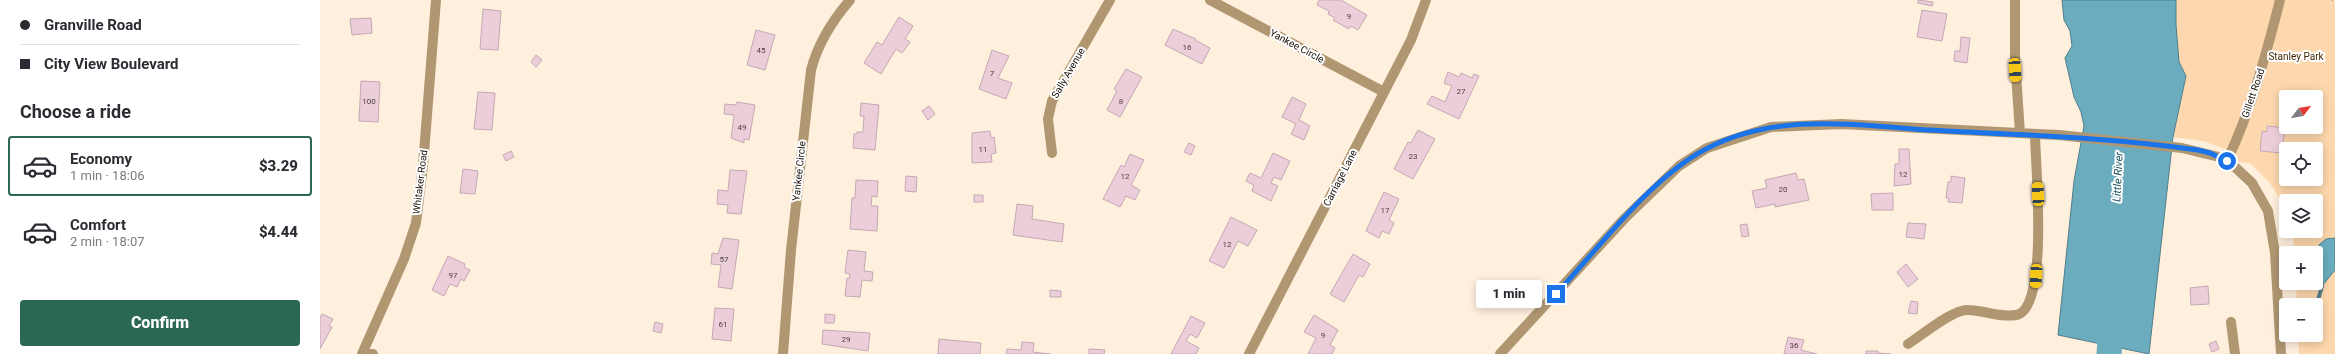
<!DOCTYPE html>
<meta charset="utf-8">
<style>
:root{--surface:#fff;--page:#f7f7f7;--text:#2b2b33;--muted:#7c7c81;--line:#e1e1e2;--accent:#2a6854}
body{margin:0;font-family:Roboto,sans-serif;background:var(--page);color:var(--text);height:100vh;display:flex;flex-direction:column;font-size:15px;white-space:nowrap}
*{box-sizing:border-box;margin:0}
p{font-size:13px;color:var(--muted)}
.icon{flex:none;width:22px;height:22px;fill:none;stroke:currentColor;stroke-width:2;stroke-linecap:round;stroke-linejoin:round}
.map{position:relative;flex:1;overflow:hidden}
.sheet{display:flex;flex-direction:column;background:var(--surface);width:320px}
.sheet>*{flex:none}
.hud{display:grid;align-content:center;height:88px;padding:0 20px;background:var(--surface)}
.needle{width:26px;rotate:59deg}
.controls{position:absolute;left:1959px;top:90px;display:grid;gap:8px}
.controls a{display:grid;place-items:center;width:44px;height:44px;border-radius:4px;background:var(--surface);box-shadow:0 2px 10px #0003;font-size:20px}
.end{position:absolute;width:18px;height:18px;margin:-9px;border:5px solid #1a73e8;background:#fff;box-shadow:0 0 0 2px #fff}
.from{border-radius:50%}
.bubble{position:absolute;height:28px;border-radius:4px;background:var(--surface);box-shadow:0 2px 10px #0003;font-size:13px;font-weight:800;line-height:28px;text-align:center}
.car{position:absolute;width:12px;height:24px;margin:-12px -6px;border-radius:5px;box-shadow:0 0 3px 1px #0007;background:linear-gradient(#f5c518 24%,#345 0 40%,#f5c518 0 76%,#345 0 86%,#f5c518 0)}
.hud b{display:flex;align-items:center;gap:14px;height:38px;font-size:15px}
.hud b+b{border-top:1px solid var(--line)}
.hud i{width:10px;height:10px;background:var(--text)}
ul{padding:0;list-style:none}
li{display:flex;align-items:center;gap:12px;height:60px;margin:0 8px 6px;padding:0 12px;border:2px solid transparent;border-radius:4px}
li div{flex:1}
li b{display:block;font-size:15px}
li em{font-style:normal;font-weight:800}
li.selected{border-color:var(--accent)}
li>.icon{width:36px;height:36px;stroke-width:1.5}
h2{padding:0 20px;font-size:18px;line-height:48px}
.cta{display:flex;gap:8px;margin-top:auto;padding:8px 20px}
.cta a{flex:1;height:46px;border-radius:4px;background:var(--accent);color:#fff;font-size:16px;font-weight:800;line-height:46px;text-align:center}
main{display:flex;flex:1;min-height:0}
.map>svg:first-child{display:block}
.green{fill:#fdd7ad;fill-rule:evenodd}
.water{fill:#6bacbf;stroke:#527e89}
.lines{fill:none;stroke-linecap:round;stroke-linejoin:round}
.stream{stroke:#527e89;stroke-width:4}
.river{stroke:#6bacbf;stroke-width:25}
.building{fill:#ebceda;stroke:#c4a8b3}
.path{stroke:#a99c8e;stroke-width:2.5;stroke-dasharray:1 3;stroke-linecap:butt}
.minor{stroke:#b09772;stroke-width:10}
.route{stroke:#1a73e8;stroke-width:5}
.labels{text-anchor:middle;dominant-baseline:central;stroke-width:4;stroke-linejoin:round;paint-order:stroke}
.number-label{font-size:8px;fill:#4e413e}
.street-label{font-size:10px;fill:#19120a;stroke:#fff}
.park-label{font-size:10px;fill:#422805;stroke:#fff}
.water-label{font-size:11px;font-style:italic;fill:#1c5361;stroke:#fff}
</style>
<main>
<section class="sheet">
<div class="hud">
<b><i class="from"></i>Granville Road</b>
<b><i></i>City View Boulevard</b>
</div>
<h2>Choose a ride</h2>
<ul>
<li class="selected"><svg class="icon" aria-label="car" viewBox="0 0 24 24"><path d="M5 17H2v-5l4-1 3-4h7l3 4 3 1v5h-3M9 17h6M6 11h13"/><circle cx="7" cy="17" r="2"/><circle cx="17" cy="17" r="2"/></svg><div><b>Economy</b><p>1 min · 18:06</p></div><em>$3.29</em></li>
<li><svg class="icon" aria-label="car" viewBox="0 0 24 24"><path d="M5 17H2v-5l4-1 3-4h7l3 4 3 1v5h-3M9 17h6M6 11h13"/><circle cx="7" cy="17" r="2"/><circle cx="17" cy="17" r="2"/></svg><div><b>Comfort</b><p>2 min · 18:07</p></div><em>$4.44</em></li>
</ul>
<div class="cta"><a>Confirm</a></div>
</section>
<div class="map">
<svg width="2015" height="354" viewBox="0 0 2015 354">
<rect width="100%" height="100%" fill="#ffefdd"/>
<path class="green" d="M 1856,0 L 2015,0 L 2015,354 L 1979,354 L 1978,335 L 1996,335 L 1996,305 L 1977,305 L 1976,283 L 1996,283 L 1996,253 L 1974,253 L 1973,231 L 1996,231 L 1996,201 L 1966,201 L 1966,210 L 1950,183 L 1930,163 L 1907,161 L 1910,151 L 1884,141 L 1853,137 L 1866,77 L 1859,62 L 1856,25 ZM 1966,97 L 1996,97 L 1996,127 L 1966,127 ZM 1966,149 L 1996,149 L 1996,179 L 1966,179 Z"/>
<path class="water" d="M 1742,0 L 1856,0 L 1856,25 L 1859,62 L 1866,76 L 1853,137 L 1829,354 L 1738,335 L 1754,181 L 1764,126 L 1761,112 L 1754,97 L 1745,58 L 1752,46 L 1750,31 L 1744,20 Z
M 2015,238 L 2015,270 L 2002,286 L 1999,245 L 2006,239 Z"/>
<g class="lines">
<path class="stream" d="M 1996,307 L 2002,286
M 1977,340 L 1982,335"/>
<path class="river" d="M 1789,354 L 1792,313"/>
</g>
<path class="building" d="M 999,0 L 1021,0 L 1047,15 L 1038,30 L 1031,26 L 1029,29 L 1013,20 L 1015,18 L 1008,14 L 1009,11 L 997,5 Z
M 1598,0 L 1613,2 L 1612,6 L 1598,3 Z
M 163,9 L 181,11 L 178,50 L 160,49 Z
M 1602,10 L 1627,14 L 1622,41 L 1597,37 Z
M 579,17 L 593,26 L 585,39 L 590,42 L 582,53 L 576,49 L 561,74 L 544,63 L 557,42 L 562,45 Z
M 51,18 L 52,33 L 32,35 L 30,19 Z
M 853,29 L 876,39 L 875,40 L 890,48 L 882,64 L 845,45 Z
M 436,30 L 455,35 L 445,70 L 427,65 Z
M 1641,37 L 1650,38 L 1647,63 L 1634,61 L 1635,51 L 1640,51 Z
M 672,50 L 689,56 L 678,78 L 692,83 L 686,99 L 659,89 Z
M 216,55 L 222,60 L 216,67 L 211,62 Z
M 806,69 L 822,77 L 800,117 L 787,110 L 797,91 L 794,89 Z
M 1128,72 L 1139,77 L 1141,73 L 1152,78 L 1154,74 L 1159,76 L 1139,119 L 1107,104 L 1112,96 L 1125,102 L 1132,86 L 1124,83 Z
M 41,81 L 60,82 L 58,122 L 39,121 Z
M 158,92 L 175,93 L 172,130 L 154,129 Z
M 972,97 L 986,104 L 979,120 L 990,126 L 984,140 L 971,134 L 976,124 L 962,117 Z
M 417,102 L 435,105 L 429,140 L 424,139 L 424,143 L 411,138 L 414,115 L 404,114 L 405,104 L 416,105 Z
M 541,103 L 559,105 L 555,150 L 533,148 L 534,134 L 537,134 L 537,132 L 543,132 L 544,116 L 540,116 Z
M 609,106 L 615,114 L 608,120 L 602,111 Z
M 1947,126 L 1965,128 L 1962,153 L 1940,151 L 1942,131 L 1947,132 Z
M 1098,130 L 1115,139 L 1093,179 L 1074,169 L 1088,142 L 1091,143 Z
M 670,131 L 671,138 L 674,137 L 676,153 L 671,154 L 672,162 L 652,163 L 652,133 Z
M 869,143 L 875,146 L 871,155 L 864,152 Z
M 1579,149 L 1589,149 L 1591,184 L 1574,186 L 1575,164 L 1579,164 Z
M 191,151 L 194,157 L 186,161 L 183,155 Z
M 953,153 L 970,161 L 961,180 L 954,177 L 951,183 L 958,186 L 951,201 L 932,191 L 934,185 L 926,181 L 930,173 L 941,178 Z
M 810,154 L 824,160 L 811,185 L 820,190 L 815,200 L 806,196 L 800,207 L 783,199 L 801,165 L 804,167 Z
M 143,169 L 158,171 L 155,194 L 140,193 Z
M 410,170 L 427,171 L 421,214 L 407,213 L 408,205 L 397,204 L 398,190 L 408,191 Z
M 1476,173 L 1478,180 L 1484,179 L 1489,200 L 1455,207 L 1455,204 L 1436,208 L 1432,191 L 1447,188 L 1445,180 Z
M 586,176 L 597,177 L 596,192 L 585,191 Z
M 1631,176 L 1645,178 L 1642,203 L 1628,202 L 1629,198 L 1626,198 L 1628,182 L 1631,182 Z
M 536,180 L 558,181 L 557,197 L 552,196 L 551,206 L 558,206 L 557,231 L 530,229 L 532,198 L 535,198 Z
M 1064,192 L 1079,199 L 1069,220 L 1074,223 L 1069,234 L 1062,231 L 1059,238 L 1046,231 Z
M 1573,193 L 1573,210 L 1552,210 L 1551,194 Z
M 654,195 L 663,195 L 663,202 L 654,202 Z
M 697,204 L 713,206 L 712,219 L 744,224 L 742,242 L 693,235 Z
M 911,217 L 937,230 L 928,246 L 918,241 L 904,268 L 889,261 Z
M 1588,223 L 1606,224 L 1604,239 L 1586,237 Z
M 1427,224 L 1429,236 L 1422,237 L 1420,225 Z
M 403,238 L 419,240 L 412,289 L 398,287 L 401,265 L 391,264 L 392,253 L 398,254 Z
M 528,250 L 546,252 L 544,271 L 553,272 L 552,281 L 542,280 L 540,297 L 525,296 L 527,278 L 529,279 L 530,274 L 525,273 Z
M 1033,254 L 1050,264 L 1043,277 L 1039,275 L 1024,302 L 1010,294 Z
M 128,256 L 145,264 L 144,267 L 150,270 L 144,281 L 141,279 L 137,287 L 130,284 L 124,296 L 112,290 Z
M 1586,264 L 1598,279 L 1588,287 L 1577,272 Z
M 1888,286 L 1889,304 L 1871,305 L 1870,288 Z
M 730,290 L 741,291 L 741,297 L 730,297 Z
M 1591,301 L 1598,302 L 1597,314 L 1588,313 Z
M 395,308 L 414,309 L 411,341 L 392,339 Z
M 2,314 L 13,319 L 9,326 L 12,327 L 0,349 L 0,317 Z
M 505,314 L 515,315 L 514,323 L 505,323 Z
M 994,315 L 1018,330 L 1010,345 L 1015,348 L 1012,354 L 988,354 L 996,338 L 984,332 Z
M 871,316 L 885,323 L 877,338 L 870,334 L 866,341 L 879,348 L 876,354 L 851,354 Z
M 335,322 L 343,324 L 341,333 L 333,331 Z
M 503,330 L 550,333 L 548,351 L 502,344 Z
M 1468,337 L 1484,340 L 1481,350 L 1497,354 L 1464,354 Z
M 619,339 L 661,343 L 660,354 L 618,354 Z
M 1896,341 L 1899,349 L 1892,352 L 1889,344 Z
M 702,342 L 714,343 L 713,352 L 730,354 L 686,354 L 687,349 L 701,350 Z
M 769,349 L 785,350 L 784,354 L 769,354 Z
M 1546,351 L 1558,351 L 1558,353 L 1571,354 L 1546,354 Z"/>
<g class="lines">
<path class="path" d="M 2012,0 L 2015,1"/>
<path class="minor" d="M 890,0 L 1064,92
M 1695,0 L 1695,59 L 1700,133
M 732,153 L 728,119 L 732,101 L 790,0
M 1907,161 C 1931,110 1946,55 1960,0
M 1911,322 L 1915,354
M 1588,344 C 1601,336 1633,309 1648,310 C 1663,310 1680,318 1696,315 C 1730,310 1715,161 1715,134
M 43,353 L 53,354
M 42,354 L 84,259 L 96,223 L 103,166 L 116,0
M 463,354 L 471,250 L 491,70 C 498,43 512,21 530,0
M 929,354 L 1091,40 L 1106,0
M 1180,354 L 1305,218 L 1359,166 L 1387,148 L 1451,127 L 1521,124 L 1739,135 L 1862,148 L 1899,157 L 1916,168 L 1932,183 L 1948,211 L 1955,253 L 1961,354"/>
</g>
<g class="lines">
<path class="route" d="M 1236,294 C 1280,247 1330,178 1386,149 C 1456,112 1534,125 1609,130 C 1699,135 1789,137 1878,150 L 1890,153 L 1907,161"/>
</g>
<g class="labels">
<g class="number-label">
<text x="1029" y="16">9</text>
<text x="867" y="47">16</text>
<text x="441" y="50">45</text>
<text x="672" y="73">7</text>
<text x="1141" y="91">27</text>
<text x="49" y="101">100</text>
<text x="801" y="101">8</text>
<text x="422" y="127">49</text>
<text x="663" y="149">11</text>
<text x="1093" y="156">23</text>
<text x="1583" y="174">12</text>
<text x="805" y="176">12</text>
<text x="1463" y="189">20</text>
<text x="1065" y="210">17</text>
<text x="907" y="244">12</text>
<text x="404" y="259">57</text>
<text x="133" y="275">97</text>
<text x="403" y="324">61</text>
<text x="1003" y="335">9</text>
<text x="526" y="339">29</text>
<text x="1474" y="345">36</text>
</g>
<g class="street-label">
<text transform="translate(977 46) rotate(28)">Yankee Circle</text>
<text transform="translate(748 73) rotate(-60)">Sally Avenue</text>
<text transform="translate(1933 93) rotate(-71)">Gillett Road</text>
<text transform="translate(479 171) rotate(-84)">Yankee Circle</text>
<text transform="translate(1020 178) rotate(-63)">Carriage Lane</text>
<text transform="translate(100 182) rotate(-83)">Whitaker Road</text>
</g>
<g class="park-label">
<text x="1976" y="56">Stanley Park</text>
</g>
<g class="water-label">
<text transform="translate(1798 177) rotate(-87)">Little River</text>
</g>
</g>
</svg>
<div class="controls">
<a><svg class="needle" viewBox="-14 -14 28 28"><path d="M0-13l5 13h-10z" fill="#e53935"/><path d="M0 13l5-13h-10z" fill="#7c7c81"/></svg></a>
<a><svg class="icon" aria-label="locate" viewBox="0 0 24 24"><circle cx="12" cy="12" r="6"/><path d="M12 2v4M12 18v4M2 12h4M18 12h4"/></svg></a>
<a><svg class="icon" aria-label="layers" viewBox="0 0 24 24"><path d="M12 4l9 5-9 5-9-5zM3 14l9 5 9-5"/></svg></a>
<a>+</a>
<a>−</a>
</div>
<i class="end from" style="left:1907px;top:161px"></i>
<i class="end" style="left:1236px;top:294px"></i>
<div class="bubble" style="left:1156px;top:280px;width:66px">1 min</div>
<i class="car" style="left:1695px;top:70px;rotate:177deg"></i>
<i class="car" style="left:1718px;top:194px;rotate:357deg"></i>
<i class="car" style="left:1716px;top:276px;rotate:183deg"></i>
</div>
</main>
